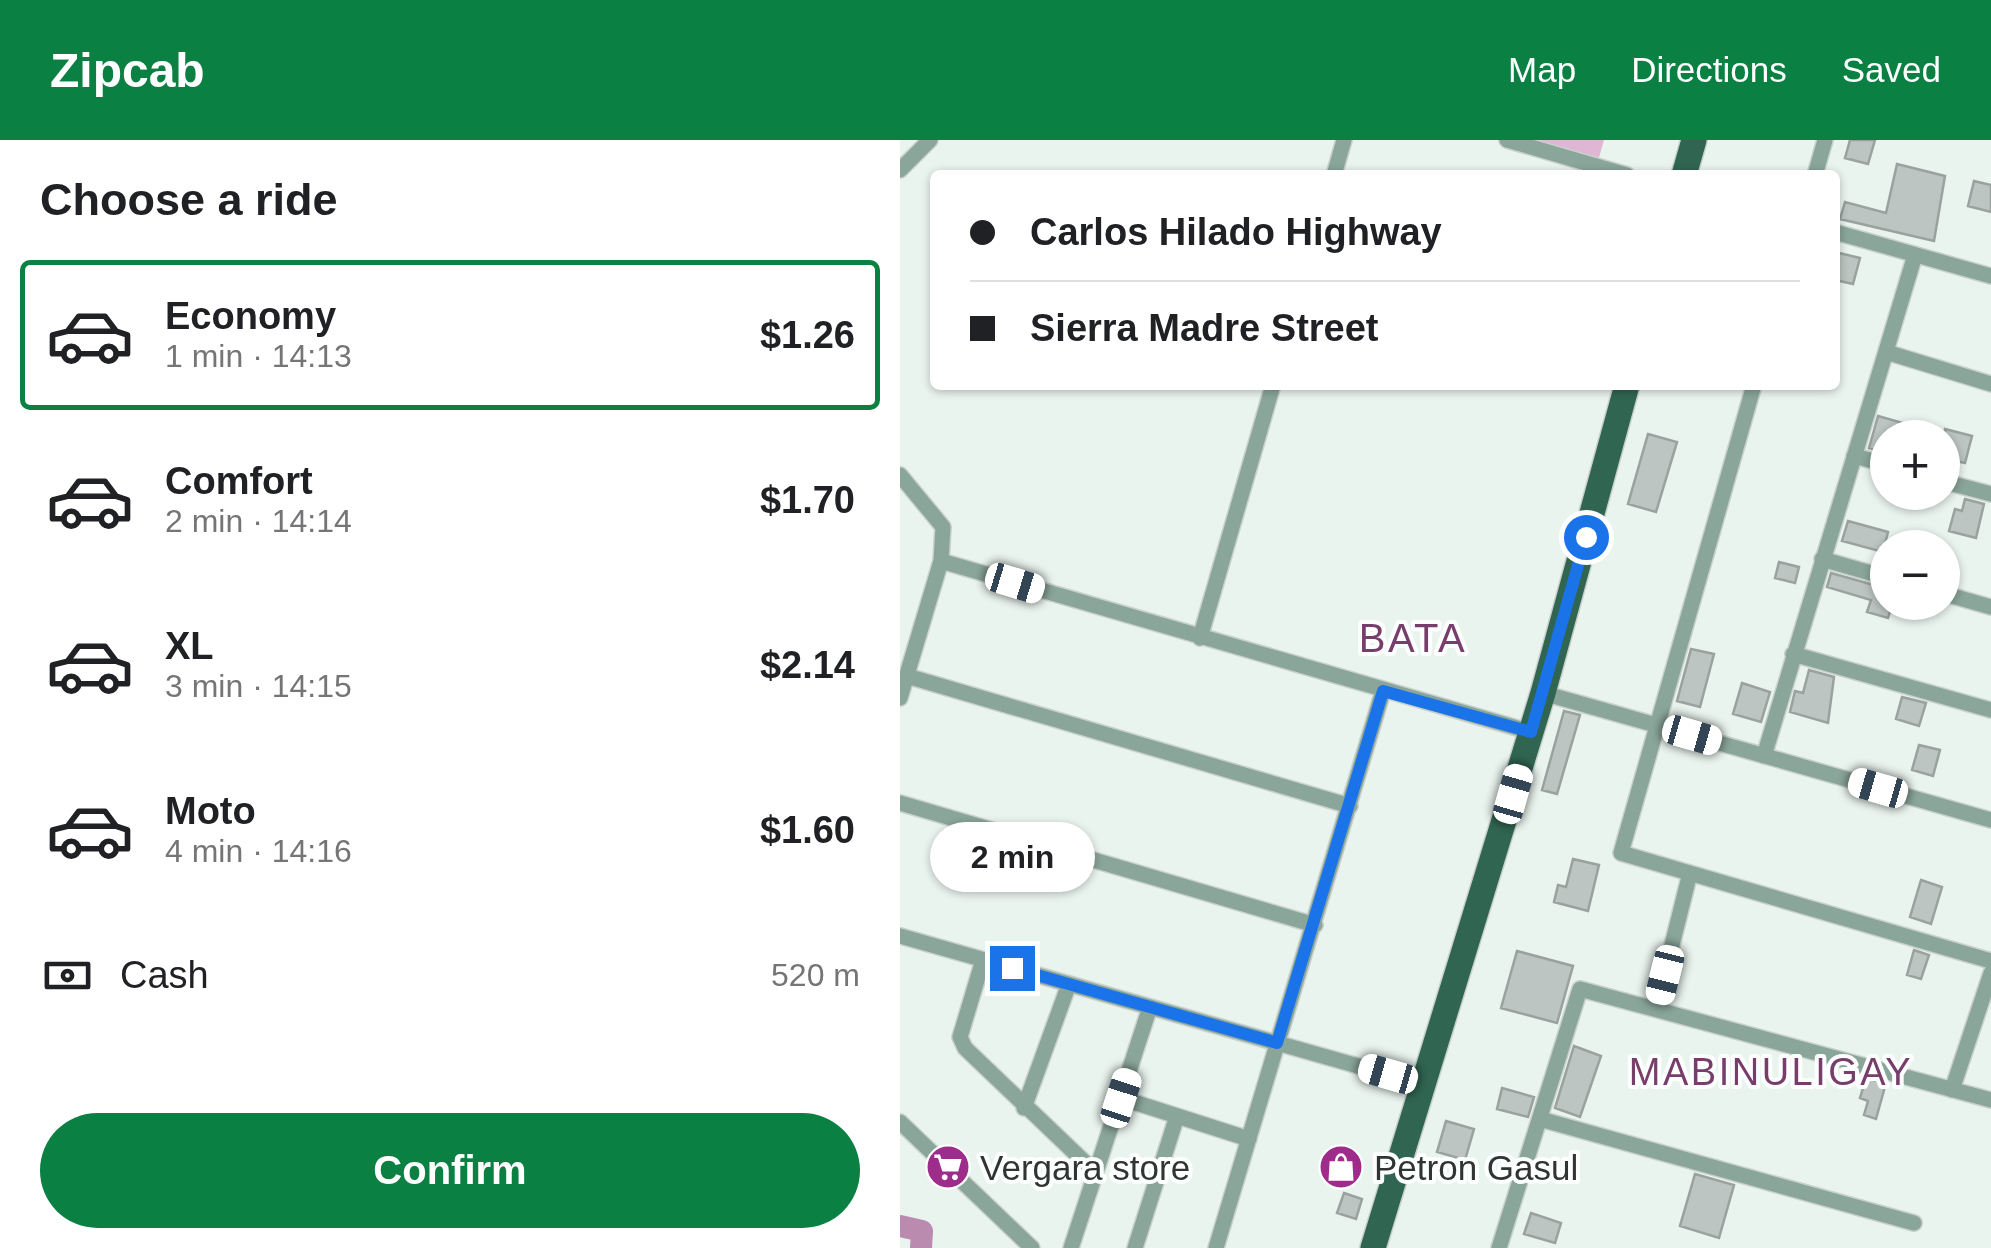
<!DOCTYPE html>
<meta charset="utf-8">
<style>
:root{--surface:#fff;--page:#f6f6f6;--text:#202124;--muted:#757577;--line:#e0e0e0;--accent:#0b8043}
body{margin:0;font-family:Arial,sans-serif;background:var(--page);color:var(--text);height:100vh;display:flex;flex-direction:column;font-size:38px;white-space:nowrap}
*{box-sizing:border-box;margin:0}
p{font-size:32px;color:var(--muted)}
.icon{flex:none;width:55px;height:55px;fill:none;stroke:currentColor;stroke-width:2;stroke-linecap:round;stroke-linejoin:round}
.map{position:relative;flex:1;overflow:hidden}
.drawer{display:flex;flex-direction:column;background:var(--surface);width:900px}
.drawer>*{flex:none}
.banner{position:absolute;left:30px;top:30px;width:910px;height:220px;border-radius:10px;box-shadow:0 2px 8px #0004;display:grid;align-content:center;height:220px;padding:0 40px;background:var(--surface)}
.tools{position:absolute;left:970px;top:280px;display:grid;gap:20px}
.tools a{display:grid;place-items:center;width:90px;height:90px;border-radius:50%;background:var(--surface);box-shadow:0 2px 8px #0004;font-size:50px}
.end{position:absolute;width:45px;height:45px;margin:-22px;border:12px solid #1a73e8;background:#fff;box-shadow:0 0 0 5px #fff}
.from{border-radius:50%}
.bubble{position:absolute;height:70px;border-radius:35px;background:var(--surface);box-shadow:0 2px 8px #0004;font-size:32px;font-weight:800;line-height:70px;text-align:center}
.car{position:absolute;width:30px;height:60px;margin:-30px -15px;border-radius:12px;box-shadow:0 0 8px 2px #0007;background:linear-gradient(#fff 24%,#345 0 40%,#fff 0 76%,#345 0 86%,#fff 0)}
.banner b{display:flex;align-items:center;gap:35px;height:95px;font-size:38px}
.banner b+b{border-top:2px solid var(--line)}
.banner i{width:25px;height:25px;background:var(--text)}
ul{padding:0;list-style:none}
li{display:flex;align-items:center;gap:30px;height:150px;margin:0 20px 15px;padding:0 20px;border:5px solid transparent;border-radius:10px}
li div{flex:1}
li b{display:block;font-size:38px}
li em{font-style:normal;font-weight:800}
li.active{border-color:var(--accent)}
li>.icon{width:90px;height:90px;stroke-width:1.5}
h2{padding:0 40px;font-size:45px;line-height:120px}
.pay{display:flex;align-items:center;gap:25px;height:110px;padding:0 40px;font-size:38px}
.pay p{margin-inline-start:auto}
.cta{display:flex;gap:20px;margin-top:auto;padding:20px 40px}
.cta a{flex:1;height:115px;border-radius:60px;background:var(--accent);color:#fff;font-size:40px;font-weight:800;line-height:115px;text-align:center}
header{display:flex;align-items:center;gap:60px;box-sizing:border-box;height:140px;padding:0 50px;background:var(--accent);color:#fff}
header strong{font-size:48px}
nav{display:flex;gap:55px;margin-inline-start:auto;font-size:35px}
main{display:flex;flex:1;min-height:0}
.map>svg:first-child{display:block}
.green{fill:#e0b6d5}
.lines{fill:none;stroke-linecap:round;stroke-linejoin:round}
.river{stroke:#bb8aaf;stroke-width:22}
.building{fill:#bcc5c1;stroke:#99a29e;stroke-width:2.5}
.minor-casing{stroke:#c9d1cd;stroke-width:18}
.primary-casing{stroke:#c9d1cd;stroke-width:28}
.minor{stroke:#8aa599;stroke-width:15}
.primary{stroke:#306552;stroke-width:25}
.route{stroke:#1a73e8;stroke-width:12}
.labels{text-anchor:middle;dominant-baseline:central;stroke-width:8;stroke-linejoin:round;paint-order:stroke}
.poi-label{font-size:35px;fill:#303432;stroke:#fdfffe;text-anchor:start}
.neighbourhood-label{font-size:38px;letter-spacing:2.5px;fill:#773e6b;stroke:#fdfffe}
.quarter-label{font-size:40px;letter-spacing:2.5px;fill:#773e6b;stroke:#fdfffe}
</style>
<header>
<strong>Zipcab</strong>
<nav><a>Map</a><a>Directions</a><a>Saved</a></nav>
</header>
<main>
<section class="drawer">
<h2>Choose a ride</h2>
<ul>
<li class="active"><svg class="icon" aria-label="car" viewBox="0 0 24 24"><path d="M5 17H2v-5l4-1 3-4h7l3 4 3 1v5h-3M9 17h6M6 11h13"/><circle cx="7" cy="17" r="2"/><circle cx="17" cy="17" r="2"/></svg><div><b>Economy</b><p>1 min · 14:13</p></div><em>$1.26</em></li>
<li><svg class="icon" aria-label="car" viewBox="0 0 24 24"><path d="M5 17H2v-5l4-1 3-4h7l3 4 3 1v5h-3M9 17h6M6 11h13"/><circle cx="7" cy="17" r="2"/><circle cx="17" cy="17" r="2"/></svg><div><b>Comfort</b><p>2 min · 14:14</p></div><em>$1.70</em></li>
<li><svg class="icon" aria-label="car" viewBox="0 0 24 24"><path d="M5 17H2v-5l4-1 3-4h7l3 4 3 1v5h-3M9 17h6M6 11h13"/><circle cx="7" cy="17" r="2"/><circle cx="17" cy="17" r="2"/></svg><div><b>XL</b><p>3 min · 14:15</p></div><em>$2.14</em></li>
<li><svg class="icon" aria-label="car" viewBox="0 0 24 24"><path d="M5 17H2v-5l4-1 3-4h7l3 4 3 1v5h-3M9 17h6M6 11h13"/><circle cx="7" cy="17" r="2"/><circle cx="17" cy="17" r="2"/></svg><div><b>Moto</b><p>4 min · 14:16</p></div><em>$1.60</em></li>
</ul>
<div class="pay"><svg class="icon" aria-label="cash" viewBox="0 0 24 24"><path d="M3 7h18v10H3z"/><circle cx="12" cy="12" r="2"/></svg>Cash<p>520 m</p></div>
<div class="cta"><a>Confirm</a></div>
</section>
<div class="map">
<svg width="1091" height="1108" viewBox="0 0 1091 1108">
<rect width="100%" height="100%" fill="#eaf4ef"/>
<path class="green" d="M 626,0 L 704,0 L 698,21 Z"/>
<g class="lines">
<path class="river" d="M 0,1086 L 22,1091 L 21,1108"/>
</g>
<path class="building" d="M 950,0 L 975,0 L 968,24 L 945,18 Z
M 997,24 L 1045,36 L 1034,101 L 940,79 L 945,62 L 986,73 Z
M 1074,41 L 1091,45 L 1091,72 L 1068,66 Z
M 935,112 L 960,118 L 953,144 L 935,140 Z
M 978,276 L 1017,287 L 1014,298 L 988,298 L 988,313 L 969,308 Z
M 1045,289 L 1072,296 L 1065,323 L 1042,318 Z
M 748,294 L 777,302 L 756,372 L 728,364 Z
M 1065,359 L 1084,364 L 1076,398 L 1049,391 L 1055,369 L 1062,371 Z
M 948,381 L 988,392 L 983,412 L 942,401 Z
M 879,422 L 899,427 L 895,443 L 875,438 Z
M 931,433 L 988,449 L 988,462 L 993,462 L 988,478 L 967,472 L 971,460 L 927,447 Z
M 791,509 L 814,514 L 800,567 L 777,561 Z
M 909,530 L 934,537 L 928,583 L 890,572 L 895,551 L 903,553 Z
M 842,543 L 870,552 L 861,582 L 833,574 Z
M 1002,557 L 1026,563 L 1019,586 L 996,579 Z
M 664,571 L 680,575 L 657,654 L 642,650 Z
M 1019,605 L 1040,610 L 1033,636 L 1012,630 Z
M 673,719 L 699,725 L 688,771 L 654,762 L 658,745 L 666,747 Z
M 1021,740 L 1042,747 L 1031,784 L 1010,777 Z
M 1014,810 L 1029,815 L 1021,839 L 1007,835 Z
M 617,811 L 673,826 L 657,883 L 601,868 Z
M 674,906 L 701,916 L 680,977 L 655,968 Z
M 966,938 L 986,943 L 976,979 L 964,975 L 968,961 L 960,958 Z
M 602,948 L 634,957 L 628,977 L 597,969 Z
M 546,981 L 574,989 L 565,1020 L 537,1012 Z
M 795,1034 L 834,1045 L 819,1098 L 780,1086 Z
M 444,1053 L 462,1059 L 456,1079 L 437,1073 Z
M 631,1073 L 661,1083 L 655,1103 L 624,1094 Z"/>
<g class="lines">
<defs>
<path id="minor" d="M 607,0 L 727,35
M 0,30 L 30,0
M 434,35 L 444,0
M 915,35 L 925,0
M 935,92 L 1091,136
M 986,212 L 1091,244
M 854,245 L 721,713 L 1091,821
M 954,316 L 988,325
M 0,335 L 43,387 L 41,421 L 0,558
M 1042,341 L 1091,354
M 922,419 L 988,438
M 41,421 L 631,592
M 1042,453 L 1091,467
M 300,498 L 373,245
M 893,514 L 1091,570
M 7,536 L 450,666
M 643,553 L 1091,680
M 864,616 L 1015,115
M 0,663 L 415,785
M 0,796 L 525,945
M 83,820 L 60,897 L 65,908 L 196,1033
M 756,869 L 790,733
M 1052,950 L 1091,833
M 221,958 L 349,999
M 124,968 L 169,844
M 640,979 L 1014,1083
M 0,982 L 132,1108
M 171,1108 L 250,867
M 235,1108 L 277,976
M 316,1108 L 483,551
M 599,1108 L 680,849 L 1091,960"/>
<path id="primary" d="M 784,35 L 794,0
M 473,1108 L 643,553 L 727,245"/>
</defs>
<use href="#minor" class="minor-casing"/>
<use href="#primary" class="primary-casing"/>
<use href="#minor" class="minor"/>
<use href="#primary" class="primary"/>
</g>
<g class="lines">
<path class="route" d="M 112,828 L 377,903 L 483,551 L 631,592 L 686,397"/>
</g>
<defs>
<symbol id="supermarket-disc" viewBox="-11 -11 22 22"><circle r="9.5" fill="#9d2c8a" stroke="#fdfffe"/><path d="M-6-5.5h2.5l.6 2H6L4.5 2H-2.5L-4.4-4H-6ZM-1.5 3.2a1.3 1.3 0 1 0 .1 0ZM3 3.2a1.3 1.3 0 1 0 .1 0Z" fill="#fff"/></symbol>
<symbol id="shop-disc" viewBox="-11 -11 22 22"><circle r="9.5" fill="#9d2c8a" stroke="#fdfffe"/><path d="M-5-2.5h2.3a2.7 3.5 0 0 1 5.4 0H5L5.5 6h-11ZM-1.5-2.5h3a1.5 2.3 0 0 0-3 0Z" fill="#fff"/></symbol>
</defs>
<g fill-rule="evenodd">
<use href="#supermarket-disc" x="23" y="1002" width="50" height="50"/>
<use href="#shop-disc" x="416" y="1002" width="50" height="50"/>
</g>
<g class="labels">
<g class="poi-label">
<text x="80" y="1027">Vergara store</text>
<text x="474" y="1027">Petron Gasul</text>
</g>
<g class="neighbourhood-label">
<text x="871" y="932">MABINULIGAY</text>
</g>
<g class="quarter-label">
<text x="513" y="498">BATA</text>
</g>
</g>
</svg>
<div class="tools">
<a>+</a>
<a>−</a>
</div>
<i class="end from" style="left:686px;top:397px"></i>
<i class="end" style="left:112px;top:828px"></i>
<div class="bubble" style="left:30px;top:682px;width:165px">2 min</div>
<i class="car" style="left:115px;top:443px;rotate:107deg"></i>
<i class="car" style="left:792px;top:595px;rotate:106deg"></i>
<i class="car" style="left:978px;top:648px;rotate:286deg"></i>
<i class="car" style="left:613px;top:654px;rotate:16deg"></i>
<i class="car" style="left:765px;top:835px;rotate:194deg"></i>
<i class="car" style="left:488px;top:934px;rotate:286deg"></i>
<i class="car" style="left:221px;top:958px;rotate:18deg"></i>
<div class="banner">
<b><i class="from"></i>Carlos Hilado Highway</b>
<b><i></i>Sierra Madre Street</b>
</div>
</div>
</main>
